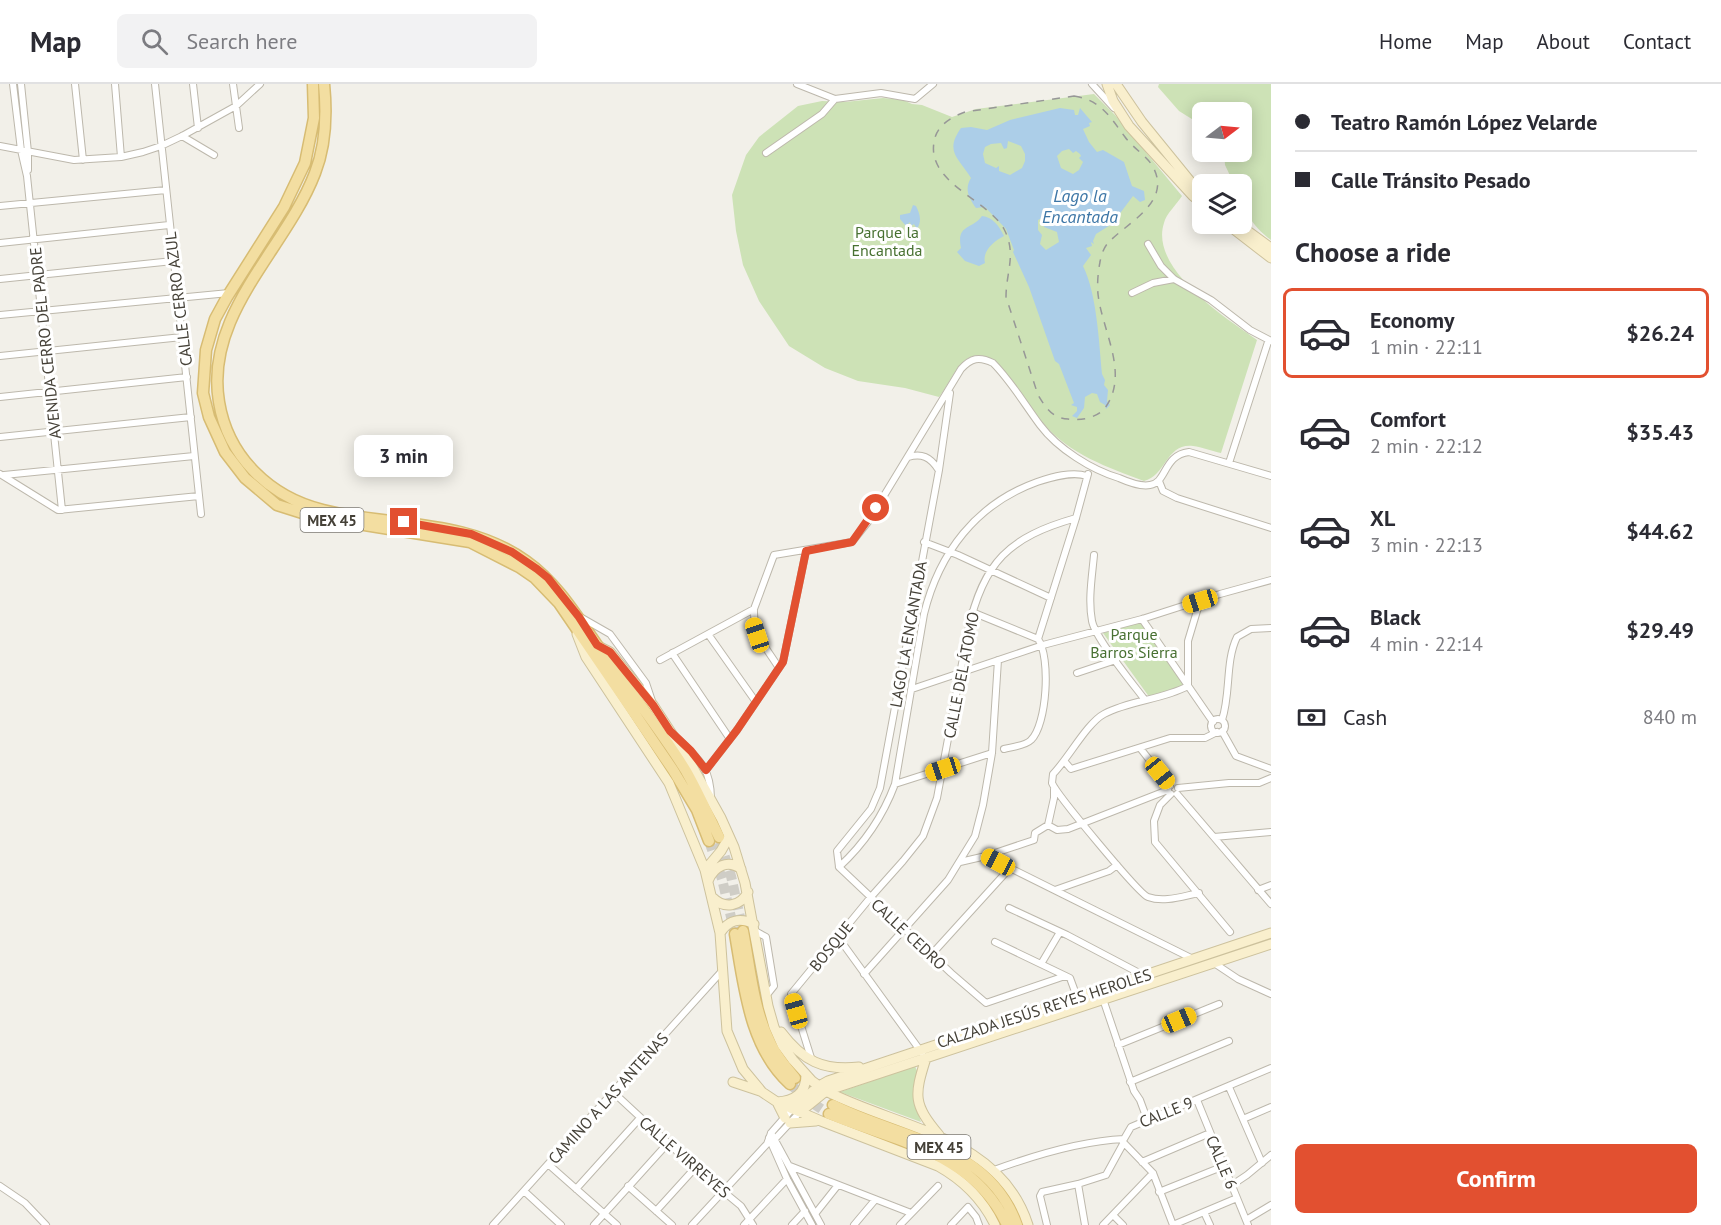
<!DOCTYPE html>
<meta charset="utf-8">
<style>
:root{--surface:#fff;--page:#f2f2f3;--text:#2b2b33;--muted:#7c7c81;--line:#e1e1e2;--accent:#e25030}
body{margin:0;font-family:"PT Sans",sans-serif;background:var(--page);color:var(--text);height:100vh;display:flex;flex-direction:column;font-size:22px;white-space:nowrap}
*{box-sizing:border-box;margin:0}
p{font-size:20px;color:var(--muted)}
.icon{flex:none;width:33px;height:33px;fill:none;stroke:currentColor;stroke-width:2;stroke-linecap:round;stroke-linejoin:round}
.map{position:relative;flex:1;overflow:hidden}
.details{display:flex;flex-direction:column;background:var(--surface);width:450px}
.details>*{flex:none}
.banner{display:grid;align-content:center;height:132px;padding:0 24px;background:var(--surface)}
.needle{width:39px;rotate:74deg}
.tools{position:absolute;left:1192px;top:18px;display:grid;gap:12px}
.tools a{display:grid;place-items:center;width:60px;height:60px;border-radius:9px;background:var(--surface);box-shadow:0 3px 15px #0003;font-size:30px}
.end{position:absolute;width:27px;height:27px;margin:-14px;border:8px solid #e25030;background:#fff;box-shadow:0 0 0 3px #fff}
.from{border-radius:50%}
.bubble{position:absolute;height:42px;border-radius:9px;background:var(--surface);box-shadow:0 3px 15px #0003;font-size:20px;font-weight:700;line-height:42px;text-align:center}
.car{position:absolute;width:18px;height:36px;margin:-18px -9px;border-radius:8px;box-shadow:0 0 4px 2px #0007;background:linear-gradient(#f5c518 24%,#345 0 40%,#f5c518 0 76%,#345 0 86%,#f5c518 0)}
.banner b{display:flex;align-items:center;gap:21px;height:57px;font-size:22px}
.banner b+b{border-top:2px solid var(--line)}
.banner i{width:15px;height:15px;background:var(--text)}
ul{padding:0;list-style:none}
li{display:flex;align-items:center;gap:18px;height:90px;margin:0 12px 9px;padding:0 12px;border:3px solid transparent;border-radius:9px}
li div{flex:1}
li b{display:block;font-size:22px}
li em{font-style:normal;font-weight:700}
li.on{border-color:var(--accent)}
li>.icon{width:54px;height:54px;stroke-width:1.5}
h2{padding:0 24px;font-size:27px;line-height:72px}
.pay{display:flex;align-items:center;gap:15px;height:66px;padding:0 24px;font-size:22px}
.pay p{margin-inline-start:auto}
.primary-button{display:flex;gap:12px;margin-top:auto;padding:12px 24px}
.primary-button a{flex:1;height:69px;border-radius:9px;background:var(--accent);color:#fff;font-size:24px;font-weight:700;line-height:69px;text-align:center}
header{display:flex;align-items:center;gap:36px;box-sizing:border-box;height:84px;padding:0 30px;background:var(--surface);border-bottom:2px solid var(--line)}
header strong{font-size:28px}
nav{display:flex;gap:33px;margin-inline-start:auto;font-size:21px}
.search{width:420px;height:54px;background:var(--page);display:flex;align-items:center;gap:15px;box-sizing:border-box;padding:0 21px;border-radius:9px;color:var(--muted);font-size:22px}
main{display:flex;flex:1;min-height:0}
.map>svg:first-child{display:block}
.green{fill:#cde2b6}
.water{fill:#accee8;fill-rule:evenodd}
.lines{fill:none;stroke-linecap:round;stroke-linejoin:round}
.primary-tunnel{stroke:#cfcdc6;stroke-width:10;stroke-dasharray:10 5;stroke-linecap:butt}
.street-casing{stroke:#bdb8ac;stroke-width:8}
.secondary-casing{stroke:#cdc29d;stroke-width:11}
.primary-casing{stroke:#d7bc73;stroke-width:13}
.street{stroke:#fff;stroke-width:6}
.secondary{stroke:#f9efcd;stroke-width:9}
.primary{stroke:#f3dea1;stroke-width:10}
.rail{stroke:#979797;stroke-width:1.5;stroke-dasharray:8 8;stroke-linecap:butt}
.route{stroke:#e25030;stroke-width:8}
.labels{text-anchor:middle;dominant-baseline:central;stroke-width:6;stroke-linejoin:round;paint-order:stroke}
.shield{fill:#fff;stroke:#7d7a74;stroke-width:1.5}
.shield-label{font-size:15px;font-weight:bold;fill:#454138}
.park-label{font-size:16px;fill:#487132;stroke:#fff}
.street-label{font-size:16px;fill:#454138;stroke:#fff}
.water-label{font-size:18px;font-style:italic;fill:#3d76a6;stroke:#fff}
</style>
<header>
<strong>Map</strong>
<div class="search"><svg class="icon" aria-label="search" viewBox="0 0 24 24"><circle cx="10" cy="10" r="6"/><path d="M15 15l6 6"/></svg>Search here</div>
<nav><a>Home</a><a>Map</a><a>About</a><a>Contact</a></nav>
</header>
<main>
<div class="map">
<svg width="1271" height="1141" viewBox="0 0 1271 1141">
<rect width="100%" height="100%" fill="#f2f0e9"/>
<path class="green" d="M 1159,0 L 1271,0 L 1271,156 C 1251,141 1242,126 1242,100 L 1234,100 L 1225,81 L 1224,68 L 1242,68 L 1242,28 L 1203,28 L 1203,42 L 1179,27 L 1158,3 Z
M 1094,10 L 1115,31 L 1182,112 C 1177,120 1166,130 1164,139 C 1149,185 1226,234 1257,256 L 1221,369 C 1212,367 1202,363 1193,362 C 1166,359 1166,392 1144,397 C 1109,384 1069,370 1044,340 C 1027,321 1012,298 997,278 C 962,257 956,292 939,313 L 905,304 L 858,297 L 825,284 L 789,262 L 759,217 L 743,181 L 736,147 L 732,111 L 746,71 L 759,53 L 798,22 L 822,17 L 845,18 L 883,14 L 903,16 L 912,20 L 922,21 L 952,33 L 976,25 Z
M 1141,538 L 1187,603 L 1150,614 L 1103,549 Z
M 915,982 L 917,987 L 914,1016 L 921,1038 L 840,1008 Z"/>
<path class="water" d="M 1060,24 L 1074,26 L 1075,31 L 1078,31 L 1080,24 L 1092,38 L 1089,39 L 1090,42 L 1083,45 L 1089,58 L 1097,68 L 1103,66 L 1124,78 L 1132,102 L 1144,107 L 1145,116 L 1140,118 L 1133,112 L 1112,140 L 1096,150 L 1093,157 L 1094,160 L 1091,158 L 1092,162 L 1086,164 L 1091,171 L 1083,182 C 1097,210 1099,259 1102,290 L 1105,296 L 1104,301 L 1108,306 L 1107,317 L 1110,321 L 1106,325 L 1105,321 L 1100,318 L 1097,310 L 1092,309 L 1085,313 L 1084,324 L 1077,334 L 1072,332 L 1077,327 L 1077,323 L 1071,321 L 1074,319 L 1059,280 L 1055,277 L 1029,203 L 1013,168 L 1014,166 L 1006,145 L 985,123 L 976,124 C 969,114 964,105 971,94 C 959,74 944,68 961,44 L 971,43 L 987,46 L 1010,36 ZM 1008,57 L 1021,62 L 1025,70 L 1025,77 L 1022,84 L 1010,91 L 999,87 L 999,82 L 996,84 L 985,79 L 983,70 L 985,63 L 991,60 L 1001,59 L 1004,65 L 1007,64 ZM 1069,65 L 1073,69 L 1076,67 L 1080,70 L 1081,72 L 1079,74 L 1083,78 L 1079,86 L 1073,90 L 1061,84 L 1057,72 L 1062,67 ZM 1044,133 L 1052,139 L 1044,141 L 1044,143 L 1057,148 L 1059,158 L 1046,166 L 1040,160 L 1042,151 L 1038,146 L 1038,136 Z
M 913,121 L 916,122 C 920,130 922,137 917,145 L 914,140 L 911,142 L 910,138 L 906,142 L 900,135 L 900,131 L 910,129 Z
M 982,132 C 993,133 999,142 1004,152 C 994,157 982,167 985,179 L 979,182 L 965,177 L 957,168 L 961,164 C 956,140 972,146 982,132 Z"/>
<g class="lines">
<path class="primary-tunnel" d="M 709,757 L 722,795 L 735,850
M 720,758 L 731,792 L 743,847
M 790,1000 L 808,1016 L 829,1030"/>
<defs>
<path id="street" d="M 13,0 L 21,66 L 27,92 L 62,426
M 21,0 L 28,68 L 28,86
M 75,0 L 83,76
M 115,0 L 121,73
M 155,0 L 201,430
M 193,0 L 198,44
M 233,0 L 239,44
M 797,0 L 835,15
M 1092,0 L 1114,24
M 182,52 L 214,71
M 0,62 L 74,76 L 121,73 L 143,68 L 161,62 L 182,52 L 236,22 L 260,0
M 766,69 L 822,30 L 835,15 L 881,9 L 915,15 L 933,0
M 0,122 L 166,106
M 0,159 L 169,141
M 1148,160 L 1161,182 L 1174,195 L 1211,216 L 1250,246 L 1271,257
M 0,195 L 173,177
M 1132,209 L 1153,199 L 1174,195
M 0,231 L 229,209
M 0,272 L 182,253
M 0,313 L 187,293
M 0,353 L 191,333
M 908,373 C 922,369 930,373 938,385
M 1229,379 L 1268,258
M 0,390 L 58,426 L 199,412
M 4,391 L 194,372
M 1159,397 L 1163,407 L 1177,414 L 1271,444
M 924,458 L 958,471 L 1051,514
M 1094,471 C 1092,493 1088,516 1092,537 C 1095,554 1133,600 1145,616
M 754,525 C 753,551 766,563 779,584
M 972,528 L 1038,555
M 582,534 L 610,550 L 646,599 L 652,617
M 1142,535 L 1213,638
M 708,550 L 756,618
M 672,569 L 730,655
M 660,576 L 754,525 L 774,471 L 852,458 L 868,438 L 961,285 C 971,274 979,272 993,279 C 1011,297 1025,321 1040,341 C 1058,365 1092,386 1119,394 C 1128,398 1140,403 1150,401 C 1167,399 1163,371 1189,368 L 1271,392
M 1077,589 L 1116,576
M 912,605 L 1043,561 L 1142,535 L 1220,510 L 1271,496
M1211 642a7 7 0 1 1 14 0a7 7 0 1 1-14 0Z
M 1222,636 C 1231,609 1225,578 1237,553 L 1251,545 L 1271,544
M 1222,647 L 1236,672 L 1271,685
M 679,656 C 700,676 711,685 711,715
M 1140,664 L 1170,702
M 1004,665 C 1012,663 1025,662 1031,656 C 1047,641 1051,573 1038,555 L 1076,434 L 1088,390
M 1065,678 L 1071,685 L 1170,654 L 1205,654 L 1217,648
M 706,686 L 737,646 L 783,578 L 806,467
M 895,700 L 992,669
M 1178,704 L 1229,699 L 1259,699 L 1271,694
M 1171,710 L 1160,721 L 1154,737 L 1155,758 L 1230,848
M 1177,710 L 1271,820
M 1048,741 L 1054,714 L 1054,705
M 1214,753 L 1271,748
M 986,772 L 1034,756 L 1035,749 L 1048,741 L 1057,746 L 1068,745 L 1168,706
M 960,778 L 986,772 L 1193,875
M 839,783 C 864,760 883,732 895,700 L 924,530 C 939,469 976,420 1037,398 C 1052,393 1072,387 1087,392
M 839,783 L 837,767 L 871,725 L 880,704 L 939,386 L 950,309
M 839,783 L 951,889 L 986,919 L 1065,892
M 1055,806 L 1109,787 L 1117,781
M 1258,806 L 1271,801
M 1199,809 C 1183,812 1164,819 1148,813 C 1139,810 1057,711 1052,699 L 1053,690 C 1068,675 1087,639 1104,630 C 1130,616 1162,616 1188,602 L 1188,557 L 1200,517
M 1009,824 L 1067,851 L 1143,891
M 755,847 L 766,853 L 774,902 L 766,912
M 838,853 L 922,969
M 995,858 L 1070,894 L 1077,913
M 931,871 L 1010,784
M 1214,879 L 1238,895 L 1271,910
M 1041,880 L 1060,848
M 864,890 L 948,796 L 975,752 L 983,721 L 992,669 L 998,576
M 1102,912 L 1134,1007 L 1140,1016 L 1147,1035
M 1118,961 L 1219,920
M 812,977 L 791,910 L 870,814 L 903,777 L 923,752 L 937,714 L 968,547 C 983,478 1009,453 1076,434
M 1130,998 L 1229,957
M 1229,1003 L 1262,1079
M 613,1008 L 695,1084 L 741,1122 L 753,1141
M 1197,1016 L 1248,1141
M 1243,1035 L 1271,1023
M 771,1049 L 821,1141
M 769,1054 L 787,1095 L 812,1141
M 774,1056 L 800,1028
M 1123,1058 L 1153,1089 L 1173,1141
M 1142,1078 L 1210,1049
M 548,1080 L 617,1141
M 790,1082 L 911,1129
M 994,1086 C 1035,1071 1080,1057 1124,1055 L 1131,1043 L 1271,984
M 1078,1100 L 1085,1141
M 1232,1101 L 1247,1091 L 1271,1071
M 0,1102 L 25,1119 L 46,1141
M 628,1102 L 672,1141
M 576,1105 L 640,1034
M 524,1107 L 561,1141
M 1159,1108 L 1224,1082
M 656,1127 L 695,1084
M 1204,1128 L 1210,1141
M 815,1130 L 838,1101
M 1113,1131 L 1123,1141
M 1246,1136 L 1271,1121
M 493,1141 L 722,887
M 594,1141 L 668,1059
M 692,1141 L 767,1060 L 771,1049 L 792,1025
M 744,1141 L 787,1095
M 792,1141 L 805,1127
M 854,1141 L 875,1116
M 900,1141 L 938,1102
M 951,1141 L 968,1123 L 976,1133 L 979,1141
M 1047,1141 L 1040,1112 L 1042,1108 L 1078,1100 L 1106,1091 L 1123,1060
M 1103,1141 L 1153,1089
M 1173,1141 L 1237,1114"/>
<path id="secondary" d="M 1107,0 L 1113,17 L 1129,42 L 1193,112 L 1203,120
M 1116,0 L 1142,38 L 1203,113
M 1227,140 L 1271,174
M 1238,140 L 1271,164
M 577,550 L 586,573 L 669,699 L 705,786 L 720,849 L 727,947 L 743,985 L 762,1008 L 777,1018 L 821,1037 L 938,1082 C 963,1096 982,1114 995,1141
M 598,562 L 610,568 L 653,621 L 687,673 L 721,734 L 734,763 L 745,799 L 768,922 L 774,943 L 782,961 L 793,976 L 812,997 L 826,1007 C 897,1044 1000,1052 1028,1141
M 705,786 L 721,767 L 729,753
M 708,797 C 714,782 728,775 741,785
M 713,814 C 724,825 740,823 748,808
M 720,849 C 729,836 739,833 754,840
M 781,948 C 803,977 823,987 859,983
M 926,974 C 914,1012 913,1020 939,1051
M 733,998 L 760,1007
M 792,1025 L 819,1002 L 828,997 L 1271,849
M 800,1028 L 826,1007 L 1271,860
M 785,1034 L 777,1018 C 794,1017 806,1010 806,991
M 790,1039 L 816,1037"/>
<path id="primary" d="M 313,0 L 314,34 L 305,79 L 284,123 L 227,213 L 215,235 L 206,266 L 203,309 L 209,333 L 225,368 L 245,394 L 277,421 L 315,433 L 470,458 L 519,483 L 535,494 L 559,519 L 673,686 L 697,726 L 709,757
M 324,0 C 327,30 326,61 315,89 C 286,165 204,230 219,318 C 228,373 270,413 323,426 C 391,443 466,434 526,477 C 557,499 576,531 597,561 C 626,603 659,643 686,687 C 698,708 708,731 719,753
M 743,847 C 750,883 753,923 769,956 C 775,970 785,982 795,994
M 735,850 C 744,901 749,963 790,1000
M 833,1021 C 899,1055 988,1059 1017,1141
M 829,1030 C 896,1058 974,1068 1007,1141"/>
</defs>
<use href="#street" class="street-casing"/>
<use href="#secondary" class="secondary-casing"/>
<use href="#primary" class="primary-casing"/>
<use href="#street" class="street"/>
<use href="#secondary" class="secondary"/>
<use href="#primary" class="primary"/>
<path class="rail" d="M 1074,12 C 1101,16 1110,33 1125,53 C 1133,64 1148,73 1153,83 C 1172,118 1128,138 1109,158 C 1104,162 1101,172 1100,178 C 1098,188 1097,200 1098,210 C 1102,247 1130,290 1105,324 C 1097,334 1080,337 1068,335 C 1052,334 1046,324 1038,311 L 1006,213 C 1006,188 1017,170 1004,145 C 987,115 927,99 934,58 C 936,42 951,33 965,28 Z"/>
</g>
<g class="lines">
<path class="route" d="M 404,438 L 471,450 L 512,468 L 537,485 L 548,494 L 579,533 L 597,561 L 610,568 L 653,621 L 670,647 L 691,667 L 706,686 L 737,646 L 783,578 L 806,467 L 852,458 L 876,424"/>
</g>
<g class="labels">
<g class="shield">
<rect x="300.5" y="424" width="63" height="24" rx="4.5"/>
<rect x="907.5" y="1051" width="63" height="24" rx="4.5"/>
</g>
<g class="shield-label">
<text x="332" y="436">MEX 45</text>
<text x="939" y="1063">MEX 45</text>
</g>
<g class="park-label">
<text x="887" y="148">Parque la<tspan x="887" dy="18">Encantada</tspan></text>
<text x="1134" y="550">Parque<tspan x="1134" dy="18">Barros Sierra</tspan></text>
</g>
<g class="street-label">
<text transform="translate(178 215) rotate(-97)">CALLE CERRO AZUL</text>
<text transform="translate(45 259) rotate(-96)">AVENIDA CERRO DEL PADRE</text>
<text transform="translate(908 550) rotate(-80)">LAGO LA ENCANTADA</text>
<text transform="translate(961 591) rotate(-79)">CALLE DEL ÁTOMO</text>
<text transform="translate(909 850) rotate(43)">CALLE CEDRO</text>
<text transform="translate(831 862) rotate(-51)">BOSQUE</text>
<text transform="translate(1044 924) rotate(-18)">CALZADA JESÚS REYES HEROLES</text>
<text transform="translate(608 1014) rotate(-48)">CAMINO A LAS ANTENAS</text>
<text transform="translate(1166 1028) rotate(-22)">CALLE 9</text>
<text transform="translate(685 1073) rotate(41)">CALLE VIRREYES</text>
<text transform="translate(1222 1078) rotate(67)">CALLE 6</text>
</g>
<g class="water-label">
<text x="1080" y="111">Lago la<tspan x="1080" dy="21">Encantada</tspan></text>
</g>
</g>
</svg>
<div class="tools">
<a><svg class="needle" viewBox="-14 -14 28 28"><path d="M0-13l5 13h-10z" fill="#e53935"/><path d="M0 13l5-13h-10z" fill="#7c7c81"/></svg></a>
<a><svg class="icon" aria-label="layers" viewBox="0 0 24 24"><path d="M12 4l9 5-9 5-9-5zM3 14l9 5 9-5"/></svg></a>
</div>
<i class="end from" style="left:876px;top:424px"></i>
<i class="end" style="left:404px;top:438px"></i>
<div class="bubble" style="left:354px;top:351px;width:99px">3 min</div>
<i class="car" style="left:1200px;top:517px;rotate:253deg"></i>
<i class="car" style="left:757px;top:551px;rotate:342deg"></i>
<i class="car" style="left:943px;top:685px;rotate:252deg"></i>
<i class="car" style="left:1160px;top:689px;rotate:141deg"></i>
<i class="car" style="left:998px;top:778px;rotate:298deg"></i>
<i class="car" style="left:796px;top:927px;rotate:344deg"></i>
<i class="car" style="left:1179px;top:936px;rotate:67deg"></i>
</div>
<section class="details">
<div class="banner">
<b><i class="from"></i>Teatro Ramón López Velarde</b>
<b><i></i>Calle Tránsito Pesado</b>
</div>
<h2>Choose a ride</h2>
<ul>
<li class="on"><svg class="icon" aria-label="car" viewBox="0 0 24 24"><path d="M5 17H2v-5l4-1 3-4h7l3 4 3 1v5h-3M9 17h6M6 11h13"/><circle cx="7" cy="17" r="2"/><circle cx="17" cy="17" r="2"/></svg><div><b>Economy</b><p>1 min · 22:11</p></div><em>$26.24</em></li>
<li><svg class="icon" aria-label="car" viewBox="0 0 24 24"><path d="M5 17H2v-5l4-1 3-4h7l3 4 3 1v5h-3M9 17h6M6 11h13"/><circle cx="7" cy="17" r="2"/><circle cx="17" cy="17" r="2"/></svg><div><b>Comfort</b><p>2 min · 22:12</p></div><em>$35.43</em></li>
<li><svg class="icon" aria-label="car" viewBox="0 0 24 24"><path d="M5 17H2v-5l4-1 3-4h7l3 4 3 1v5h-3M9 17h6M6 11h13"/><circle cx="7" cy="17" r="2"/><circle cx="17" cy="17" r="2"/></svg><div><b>XL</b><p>3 min · 22:13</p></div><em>$44.62</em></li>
<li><svg class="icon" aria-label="car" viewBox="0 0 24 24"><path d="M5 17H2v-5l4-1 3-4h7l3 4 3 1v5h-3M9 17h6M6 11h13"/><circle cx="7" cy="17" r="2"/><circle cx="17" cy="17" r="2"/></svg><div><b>Black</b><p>4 min · 22:14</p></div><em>$29.49</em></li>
</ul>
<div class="pay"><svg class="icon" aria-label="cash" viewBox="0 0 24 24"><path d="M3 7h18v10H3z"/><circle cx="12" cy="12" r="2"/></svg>Cash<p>840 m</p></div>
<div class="primary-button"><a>Confirm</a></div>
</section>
</main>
